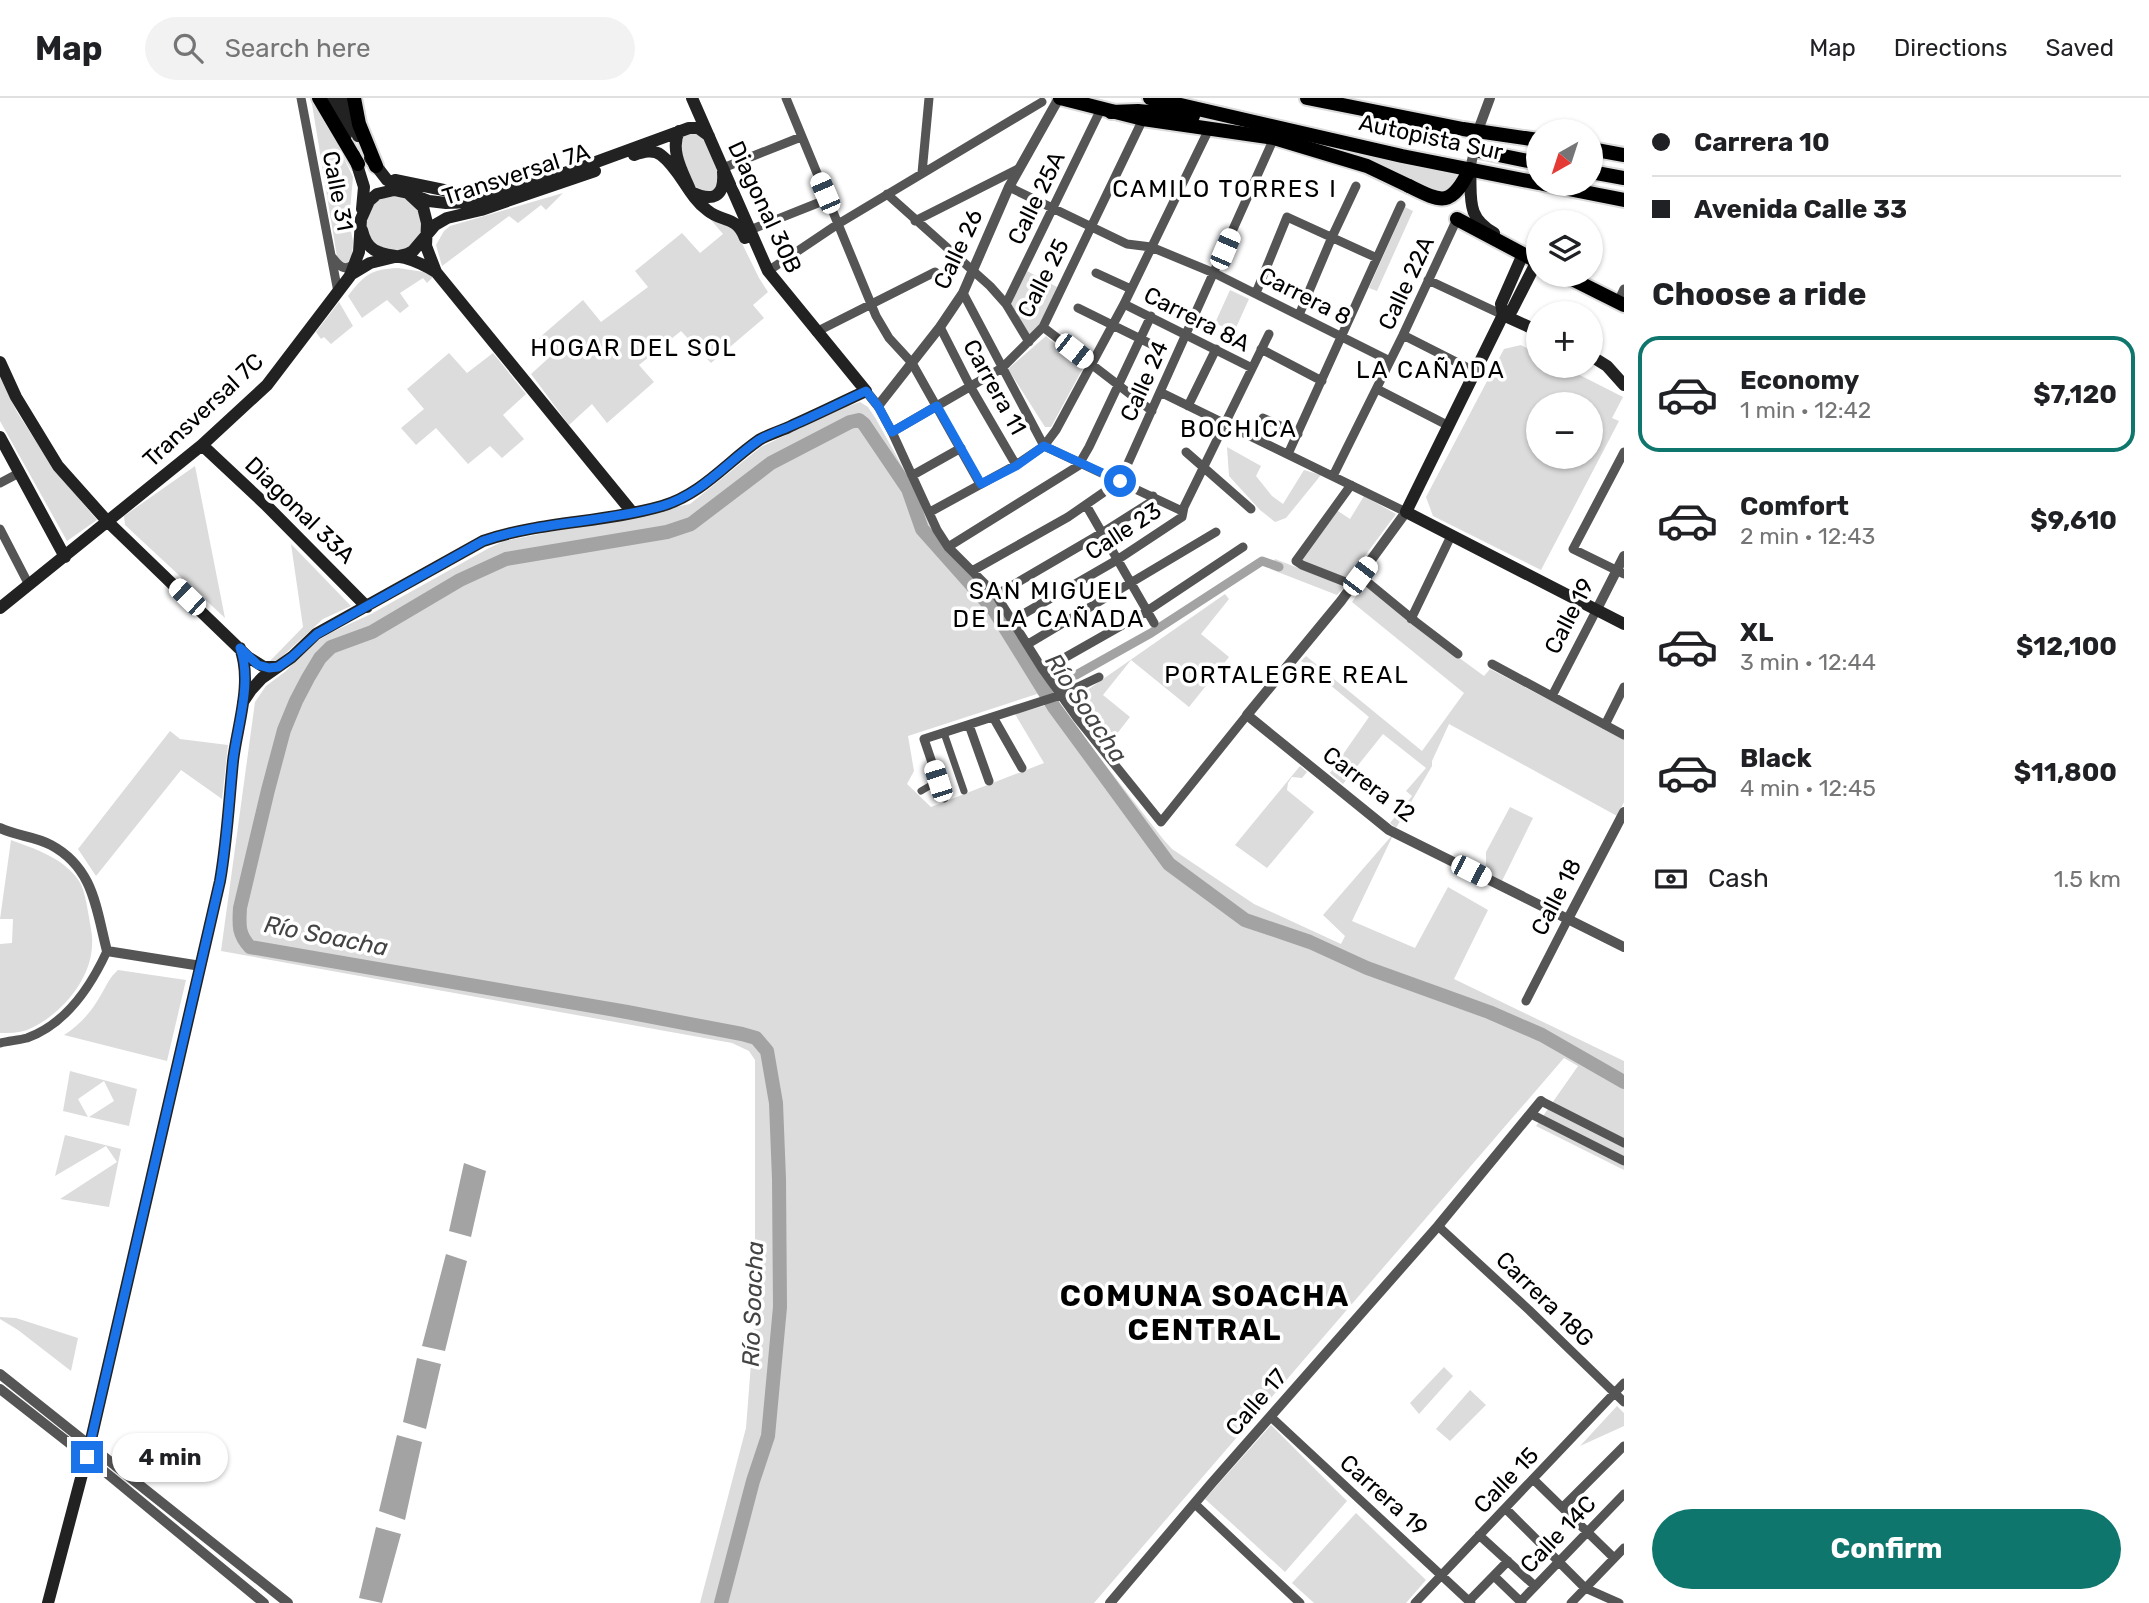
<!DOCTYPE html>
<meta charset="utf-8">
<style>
:root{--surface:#fff;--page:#f2f2f2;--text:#202124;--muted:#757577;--line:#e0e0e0;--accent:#0f766e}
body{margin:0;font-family:Rubik,sans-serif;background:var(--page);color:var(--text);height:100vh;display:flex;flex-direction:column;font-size:26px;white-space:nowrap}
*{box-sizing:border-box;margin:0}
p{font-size:23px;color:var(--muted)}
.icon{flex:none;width:38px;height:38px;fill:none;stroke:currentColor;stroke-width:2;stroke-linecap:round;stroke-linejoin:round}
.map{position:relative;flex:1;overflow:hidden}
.sheet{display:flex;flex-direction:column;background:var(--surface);width:525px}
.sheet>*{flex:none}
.guide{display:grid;align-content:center;height:154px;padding:0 28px;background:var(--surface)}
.needle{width:46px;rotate:219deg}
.controls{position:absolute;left:1526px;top:21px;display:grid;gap:14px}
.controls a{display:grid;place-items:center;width:77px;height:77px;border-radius:50%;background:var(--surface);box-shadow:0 2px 5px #0004;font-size:35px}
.end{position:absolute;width:32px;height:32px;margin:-16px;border:9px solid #1a73e8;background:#fff;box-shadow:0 0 0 4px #fff}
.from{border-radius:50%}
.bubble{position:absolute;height:49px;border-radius:24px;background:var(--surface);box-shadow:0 2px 5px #0004;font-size:23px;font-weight:700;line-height:49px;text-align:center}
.car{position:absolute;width:21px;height:42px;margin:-21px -10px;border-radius:9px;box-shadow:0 0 5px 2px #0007;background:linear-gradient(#fff 24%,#345 0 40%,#fff 0 76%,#345 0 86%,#fff 0)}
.guide b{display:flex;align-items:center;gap:24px;height:66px;font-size:26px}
.guide b+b{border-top:2px solid var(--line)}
.guide i{width:18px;height:18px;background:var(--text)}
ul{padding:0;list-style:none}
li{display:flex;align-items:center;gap:21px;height:116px;margin:0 14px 10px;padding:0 14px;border:4px solid transparent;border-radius:21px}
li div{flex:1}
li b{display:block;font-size:26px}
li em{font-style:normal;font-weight:700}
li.on{border-color:var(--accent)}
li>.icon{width:63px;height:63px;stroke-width:1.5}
h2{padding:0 28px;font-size:32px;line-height:84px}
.pay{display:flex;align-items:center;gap:18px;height:77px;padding:0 28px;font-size:26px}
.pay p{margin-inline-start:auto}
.button{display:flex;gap:14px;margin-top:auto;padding:14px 28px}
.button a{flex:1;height:80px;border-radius:42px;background:var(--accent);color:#fff;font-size:28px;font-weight:700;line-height:80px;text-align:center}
header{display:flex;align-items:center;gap:42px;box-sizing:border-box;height:98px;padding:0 35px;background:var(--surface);border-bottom:2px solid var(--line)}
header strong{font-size:33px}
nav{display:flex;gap:38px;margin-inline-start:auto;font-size:24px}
.search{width:490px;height:63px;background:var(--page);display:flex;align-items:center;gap:18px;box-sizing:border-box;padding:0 24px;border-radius:38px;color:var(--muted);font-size:26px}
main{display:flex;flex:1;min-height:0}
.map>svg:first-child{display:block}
.green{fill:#dcdcdc;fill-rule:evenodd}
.water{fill:#a3a3a3}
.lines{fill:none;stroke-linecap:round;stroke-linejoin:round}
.canal{stroke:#a3a3a3;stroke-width:9}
.river{stroke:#a3a3a3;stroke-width:14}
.primary-casing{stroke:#dbdbdb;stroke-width:18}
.trunk-casing{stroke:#dbdbdb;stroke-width:18}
.pedestrian{stroke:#555;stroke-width:7}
.minor{stroke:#555;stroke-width:9}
.tertiary{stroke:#555;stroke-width:10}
.secondary{stroke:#222;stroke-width:12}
.primary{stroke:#000;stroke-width:14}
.trunk{stroke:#000;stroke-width:14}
.route{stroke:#1a73e8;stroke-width:9}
.labels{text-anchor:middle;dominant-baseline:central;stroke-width:7;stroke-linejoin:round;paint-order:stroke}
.street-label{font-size:23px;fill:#000;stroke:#fff}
.neighbourhood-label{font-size:24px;letter-spacing:2px;fill:#000;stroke:#fff}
.water-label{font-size:24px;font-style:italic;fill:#444;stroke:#fff}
.district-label{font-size:30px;font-weight:bold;letter-spacing:2px;fill:#000;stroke:#fff}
</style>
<header>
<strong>Map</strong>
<div class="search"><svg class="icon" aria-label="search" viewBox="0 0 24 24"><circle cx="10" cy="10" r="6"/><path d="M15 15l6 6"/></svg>Search here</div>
<nav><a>Map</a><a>Directions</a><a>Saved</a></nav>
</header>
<main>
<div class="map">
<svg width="1624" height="1505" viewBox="0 0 1624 1505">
<rect width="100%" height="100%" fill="#fff"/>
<path class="green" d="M 311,0 L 315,0 L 353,79 L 349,124 L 353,143 L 352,163 L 347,167 L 337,159 Z
M 693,34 L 705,41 L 721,77 L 715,95 L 696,93 L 680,52 L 682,37 Z
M 1309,40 L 1461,74 L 1456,88 L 1443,97 L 1309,45 Z
M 563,95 L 546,112 L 541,107 L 518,125 L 509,118 L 442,168 L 436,147 L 444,133 L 450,128 Z
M366 126a28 28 0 1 1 56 0a28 28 0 1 1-56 0Z
M 1405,109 L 1413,113 L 1377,193 L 1369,190 Z
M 711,122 L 734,129 L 759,180 L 768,194 L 753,207 L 764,220 L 711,265 L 681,233 L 639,267 L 654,284 L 607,325 L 592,306 L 569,327 L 531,276 L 553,256 L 539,240 L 583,202 L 601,224 L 648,189 L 635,173 L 682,135 L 700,155 L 723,136 Z
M 398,170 L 424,174 L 433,179 L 427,185 L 423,180 L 400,195 L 409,208 L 400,215 L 387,202 L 362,220 L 348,198 C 364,177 371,171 398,170 Z
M 1027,173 L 1057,189 L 1040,227 L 1030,238 L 1011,206 Z
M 1230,192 L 1249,201 L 1234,234 L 1215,225 Z
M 339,204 L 353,228 L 331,246 L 324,239 L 321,241 L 316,234 Z
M 1046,238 L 1083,270 L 1051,329 L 1045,329 L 1008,271 Z
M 1521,247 L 1538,256 L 1538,268 L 1562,268 L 1623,299 L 1612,320 L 1619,323 L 1541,472 L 1433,418 L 1426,399 L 1504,251 ZM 1538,306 L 1591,306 L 1591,359 L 1538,359 Z
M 449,255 L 467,275 L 493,255 L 526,296 L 503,317 L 524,341 L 502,360 L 490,348 L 468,366 L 436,330 L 416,347 L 401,330 L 424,311 L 407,291 Z
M 0,279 L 17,314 L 54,371 L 97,422 L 67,443 L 0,323 Z
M 860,304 L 868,309 L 876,321 L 917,395 L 938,441 L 992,500 L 1058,606 L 1163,741 L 1172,751 L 1254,806 L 1341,846 L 1345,838 L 1323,817 L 1394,735 L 1352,823 L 1415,850 L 1448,789 L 1488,812 L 1454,881 L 1624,963 L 1624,1072 L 1536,1028 L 1578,968 L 1564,960 L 1094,1505 L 700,1505 L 746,1330 L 755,1213 L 755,962 L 749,953 L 732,945 L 221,853 L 255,604 L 266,588 L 286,573 L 310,547 L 332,534 L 371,516 L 489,450 L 504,443 L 690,406 L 761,349 L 840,311 ZM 1037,596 L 1041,598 L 1047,607 L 1015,616 L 1044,665 L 931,709 L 907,686 L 914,673 L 908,638 Z
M 1227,349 L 1261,368 L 1256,378 L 1272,398 L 1283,406 L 1304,372 L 1321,377 L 1286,420 L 1275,424 L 1260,412 L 1229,378 Z
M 195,368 L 225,520 L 125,427 L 124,418 Z
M 1364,398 L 1396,416 L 1347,482 L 1297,463 L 1335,411 L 1350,421 Z
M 291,446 L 351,508 L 323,521 L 274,566 L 270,563 L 303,529 Z
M 1275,461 L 1345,488 L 1337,497 L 1270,471 Z
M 1365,486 L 1409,523 L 1484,578 L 1490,571 L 1624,641 L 1624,704 L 1617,718 L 1449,626 L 1432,663 L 1432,668 L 1396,730 L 1390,725 L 1412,698 L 1406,693 L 1426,670 L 1383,636 L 1343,686 L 1330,675 L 1369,619 L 1301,563 L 1306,558 L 1422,653 L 1464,595 L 1352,504 Z
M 1225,496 L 1229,501 L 1201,536 L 1229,559 L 1189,609 L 1131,562 L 1103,597 L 1130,619 L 1112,642 L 1073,602 Z
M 170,633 L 180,641 L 228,647 L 222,701 L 181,672 L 96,778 L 78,751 Z
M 1300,668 L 1307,674 L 1302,680 L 1292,679 L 1288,685 L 1287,692 L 1314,714 L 1267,770 L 1235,747 Z
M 1510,709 L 1533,720 L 1502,783 L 1486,775 L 1486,754 Z
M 11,742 C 35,751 64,760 79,783 C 85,792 87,809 89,819 C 90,828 93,837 92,846 C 92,882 59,919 27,932 C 18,935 9,935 0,935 L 0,846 L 12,845 L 13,821 L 0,821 Z
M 118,872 L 186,882 L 167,963 L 64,937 C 81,926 92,913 102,895 C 108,885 109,880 118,872 Z
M 70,973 L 137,991 L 129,1028 L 89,1019 L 114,1003 L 104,983 L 78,1001 L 88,1019 L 63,1013 Z
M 65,1037 L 121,1051 L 109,1109 L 60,1101 L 117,1064 L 106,1048 L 55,1078 Z
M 0,1219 L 16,1220 L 78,1240 L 71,1273 L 18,1232 L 0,1221 Z
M 1444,1269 L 1453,1278 L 1419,1316 L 1410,1305 Z
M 1470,1292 L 1486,1307 L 1450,1343 L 1436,1331 Z
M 1617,1308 L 1624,1315 L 1624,1328 L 1580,1348 Z
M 1271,1327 L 1347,1403 L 1285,1474 L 1205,1401 Z
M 1356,1415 L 1426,1482 L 1406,1505 L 1314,1505 L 1292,1485 Z"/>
<path class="water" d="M 464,1065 L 486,1073 L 471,1139 L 449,1133 Z
M 446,1156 L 467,1163 L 445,1253 L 422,1248 Z
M 417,1260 L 441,1266 L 426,1331 L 403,1324 Z
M 397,1337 L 422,1344 L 405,1422 L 379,1413 Z
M 376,1429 L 401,1436 L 382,1505 L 359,1500 Z"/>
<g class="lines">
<path class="canal" d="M 1059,582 L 1076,577 L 1151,535 L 1262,463 L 1279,469"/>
<path class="river" d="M 721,1505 L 753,1383 L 768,1338 L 780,1209 L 779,1081 L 776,1005 L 767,953 L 756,940 L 742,936 L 627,914 L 250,849 C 238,836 239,827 240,810 L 268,692 L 284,632 L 296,603 L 308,580 L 320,560 L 331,549 L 372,534 L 460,482 L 506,461 L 667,434 L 691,426 L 771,365 L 850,324 L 859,322 L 864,326 L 908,391 L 922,431 L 994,512 L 1054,609 L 1169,766 L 1245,822 L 1310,844 L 1367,870 L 1489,914 L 1542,937 L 1624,984"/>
<defs>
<path id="primary" d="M 319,0 L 358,66
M 354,0 L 359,26 L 376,68
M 1060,0 L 1143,21 L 1274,40 L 1367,68 L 1409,88
M 1457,121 L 1538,164
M 1564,177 L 1624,207"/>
<path id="trunk" d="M 1150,0 L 1402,58 L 1538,85
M 1307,0 L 1463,31 L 1538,42
M 1111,14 L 1138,13 L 1193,18
M 1591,51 L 1624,57
M 1474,52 L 1538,65
M 1591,74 L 1624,80
M 1543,86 L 1624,102
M 1409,88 C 1443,105 1451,109 1470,71"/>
</defs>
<use href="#primary" class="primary-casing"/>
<use href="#trunk" class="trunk-casing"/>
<path class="pedestrian" d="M 944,635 L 964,693
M 921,693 L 938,683"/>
<path class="minor" d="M 301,0 L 338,194
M 786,0 L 876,218 L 889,240 L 912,265 L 980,386
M 723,70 L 801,39
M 922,75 L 929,0
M 1009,89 L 1127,146 L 1151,149 L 1214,175 L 1390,263
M 887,96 L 990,188 L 1006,206 L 1029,244
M 915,123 L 1018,71
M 745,134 L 828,101
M 332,159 C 339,168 344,174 355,166
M 768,173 L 838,126 L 1042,4
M 1096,175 L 1131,191
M 1428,182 L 1503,217
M 963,195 L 1044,348 L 1182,413
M 1256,195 L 1287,119 L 1377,160
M 1618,204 L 1624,191
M 1006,206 L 1101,11
M 1124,206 L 1252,270
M 1078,210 L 1157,249
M 1299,217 L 1332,139 L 1356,88
M 940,229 L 970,288 L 1016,367
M 1043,229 L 1152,313
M 816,234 L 935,174
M 1403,237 L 1476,274
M 1261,251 L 1322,283
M 1377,291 L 1449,328
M 1160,294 L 1406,414
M 878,308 L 892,334 L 937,432 L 948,449 L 996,497 L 1043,572 L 1077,620 L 1161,724 L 1247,617
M 1188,308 L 1216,251
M 1263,320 L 1298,336
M 892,334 L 1002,270 L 1043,229 L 1143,21
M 1186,354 L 1251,411
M 1624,354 L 1573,451 L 1624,476
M 1288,356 L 1401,107
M 913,377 L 961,350
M 1333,378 L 1403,237 L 1457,121
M 0,385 L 19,375
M 1351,387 L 1296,463 L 1302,467 L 1353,487
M 1086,407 L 1154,525
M 930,414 L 1016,367 L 1044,348 L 1056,332 L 1124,206 L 1209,31
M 0,431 L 29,487
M 948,449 L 1078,368 L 1089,349 L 1151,218
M 972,473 L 1068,419 L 1120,383 L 1274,40
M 1360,478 L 1416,524 L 1458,556
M 996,497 L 1102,435 L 1151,404 L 1153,398
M 1411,521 L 1451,438
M 1013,522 L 1117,462 L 1182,419 L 1184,409 L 1269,236
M 1028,546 L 1216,434
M 1492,566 L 1624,637
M 1043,572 L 1147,513 L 1243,449
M 1552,598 L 1596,513
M 993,619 L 1022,670
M 969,627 L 989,683
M 1605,627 L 1624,589
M 944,700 L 924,641 L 1061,597 L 1099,579
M 1526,903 L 1568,821
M 0,945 C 9,943 19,942 27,940 C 66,926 91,888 107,853
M 1541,1003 L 1624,1045
M 1531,1016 L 1624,1063
M 1438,1128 L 1529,1212 L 1624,1304
M 1271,1319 L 1471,1505
M 1533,1381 L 1614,1460
M 1195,1406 L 1300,1505
M 1563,1409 L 1624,1348
M 1506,1411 L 1585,1490 L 1619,1505
M 1479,1437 L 1535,1488
M 1494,1478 L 1522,1505
M 1469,1503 L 1508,1463
M 1520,1504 L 1624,1396
M 1415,1505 L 1624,1285
M 1571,1505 L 1624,1450"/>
<path class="tertiary" d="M 1470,71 L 1480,27 L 1490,0
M 866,293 L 878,308 L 940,229 L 963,195 L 1009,89 L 1059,0
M 1406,414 L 1341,503 L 1247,617 L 1389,732 L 1624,849
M 1596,513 L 1624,458
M 0,730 C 16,738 35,738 51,747 C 94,770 96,811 107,853 L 201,868
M 1568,821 L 1624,714
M 0,1276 L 288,1505
M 0,1291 L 87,1359 L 264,1505
M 1110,1505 L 1211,1386 L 1438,1128 L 1541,1003"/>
<path class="secondary" d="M 333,0 L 346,37
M 344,0 L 358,38
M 679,33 C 669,53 684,76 691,94 C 712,104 725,100 723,74
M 354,57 L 364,89 L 362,111
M 634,57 C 643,54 653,51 661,57 C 680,71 688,98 707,112 C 722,125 736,117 745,140
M 370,60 L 387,82 L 408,95 L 423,109 L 427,125 L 426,148 L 436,174 L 632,414
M 1470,71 C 1472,99 1465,119 1494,135
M 395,82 L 473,98
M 362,132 C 368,158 384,155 405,160 C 416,163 426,168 436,174
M 1534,157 L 1537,163 L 1512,212 L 1503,217 L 1406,414 L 1624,526
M 350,177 L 370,165 L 407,156 L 413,153 L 435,127 L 447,120 L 481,112 L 595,73
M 1503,217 L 1501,206 L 1523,156
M 1503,217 L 1538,233
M 1591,258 L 1607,268 L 1624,287
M 0,264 L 16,299 L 58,368 L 107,423 L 248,559 L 264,569 L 277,569
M 0,339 L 65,459
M 202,347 L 265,406 L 367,509
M 0,510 L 202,347 L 267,287 L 350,178 L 359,154 L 361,121 L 369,103 L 377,96 L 394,92 L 408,95 L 429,103 L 446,105 L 472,104 L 577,71 L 689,30 L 698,30 L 709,38
M 243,604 L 251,592 L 262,580 L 292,559 L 316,536 L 483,443 C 541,423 603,425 662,408 C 702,396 726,365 759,342 C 769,336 782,333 793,327 C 818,316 842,304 866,293 L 768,173 L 692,0
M 48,1505 L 90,1346 L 220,783 C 227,743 229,703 233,663 C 237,628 253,585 240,550"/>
<use href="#primary" class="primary"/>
<use href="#trunk" class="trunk"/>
</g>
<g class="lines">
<path class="route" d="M 87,1359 L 220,783 C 227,743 229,703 233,663 C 237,628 253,584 240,550 L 258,567 L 269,570 L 278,569 L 292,559 L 317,536 L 483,443 C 541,423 603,425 662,408 C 702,396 726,365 759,342 C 769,336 782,332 793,327 C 818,316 842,304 866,293 L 878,308 L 892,334 L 937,308 L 981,386 L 1016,368 L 1044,348 L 1120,383"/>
</g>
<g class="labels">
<g class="street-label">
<text transform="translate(1431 39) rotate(12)">Autopista Sur</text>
<text transform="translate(516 76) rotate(-18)">Transversal 7A</text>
<text transform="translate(338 93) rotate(79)">Calle 31</text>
<text transform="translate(1036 100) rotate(-64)">Calle 25A</text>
<text transform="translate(765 109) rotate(65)">Diagonal 30B</text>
<text transform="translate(958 151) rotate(-65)">Calle 26</text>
<text transform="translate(1043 180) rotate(-63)">Calle 25</text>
<text transform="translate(1406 185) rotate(-65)">Calle 22A</text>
<text transform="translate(1305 198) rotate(27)">Carrera 8</text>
<text transform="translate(1197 221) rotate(27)">Carrera 8A</text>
<text transform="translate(1144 283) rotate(-66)">Calle 24</text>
<text transform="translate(995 289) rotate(61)">Carrera 11</text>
<text transform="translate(203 312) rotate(-43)">Transversal 7C</text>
<text transform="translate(300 412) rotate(44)">Diagonal 33A</text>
<text transform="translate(1123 433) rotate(-33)">Calle 23</text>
<text transform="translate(1569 518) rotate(-63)">Calle 19</text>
<text transform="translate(1369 686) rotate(37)">Carrera 12</text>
<text transform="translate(1556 799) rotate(-63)">Calle 18</text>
<text transform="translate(1545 1201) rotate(44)">Carrera 18G</text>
<text transform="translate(1256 1304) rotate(-49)">Calle 17</text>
<text transform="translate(1506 1382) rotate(-46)">Calle 15</text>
<text transform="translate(1384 1397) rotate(42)">Carrera 19</text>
<text transform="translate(1558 1436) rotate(-46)">Calle 14C</text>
</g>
<g class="neighbourhood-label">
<text x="1225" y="91">CAMILO TORRES I</text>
<text x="634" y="250">HOGAR DEL SOL</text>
<text x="1431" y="272">LA CAÑADA</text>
<text x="1239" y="331">BOCHICA</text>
<text x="1049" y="493">SAN MIGUEL<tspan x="1049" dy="28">DE LA CAÑADA</tspan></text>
<text x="1287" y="577">PORTALEGRE REAL</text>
</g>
<g class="water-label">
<text transform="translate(1086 610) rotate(56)">Río Soacha</text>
<text transform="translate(326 838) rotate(11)">Río Soacha</text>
<text transform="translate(753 1206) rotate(-88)">Río Soacha</text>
</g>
<g class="district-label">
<text x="1205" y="1198">COMUNA SOACHA<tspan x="1205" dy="34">CENTRAL</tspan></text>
</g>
</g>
</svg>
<div class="controls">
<a><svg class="needle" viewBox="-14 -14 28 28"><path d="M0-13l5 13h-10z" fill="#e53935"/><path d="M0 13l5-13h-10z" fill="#757577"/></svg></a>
<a><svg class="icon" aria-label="layers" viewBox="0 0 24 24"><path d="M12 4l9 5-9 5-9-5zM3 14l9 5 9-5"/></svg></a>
<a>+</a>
<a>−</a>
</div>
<i class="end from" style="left:1120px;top:383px"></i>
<i class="end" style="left:87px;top:1359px"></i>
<div class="bubble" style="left:112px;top:1335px;width:116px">4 min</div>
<i class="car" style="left:825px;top:95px;rotate:337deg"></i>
<i class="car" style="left:1225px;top:151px;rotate:23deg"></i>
<i class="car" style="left:1074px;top:253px;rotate:128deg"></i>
<i class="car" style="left:1360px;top:478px;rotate:37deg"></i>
<i class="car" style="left:187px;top:499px;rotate:314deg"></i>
<i class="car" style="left:938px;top:683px;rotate:342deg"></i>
<i class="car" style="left:1471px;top:773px;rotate:117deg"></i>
</div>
<section class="sheet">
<div class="guide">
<b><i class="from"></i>Carrera 10</b>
<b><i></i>Avenida Calle 33</b>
</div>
<h2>Choose a ride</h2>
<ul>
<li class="on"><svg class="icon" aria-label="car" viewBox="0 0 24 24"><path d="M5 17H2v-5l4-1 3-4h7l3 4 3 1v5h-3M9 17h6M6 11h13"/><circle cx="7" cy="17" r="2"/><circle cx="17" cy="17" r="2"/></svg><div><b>Economy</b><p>1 min · 12:42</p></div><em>$7,120</em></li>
<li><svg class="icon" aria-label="car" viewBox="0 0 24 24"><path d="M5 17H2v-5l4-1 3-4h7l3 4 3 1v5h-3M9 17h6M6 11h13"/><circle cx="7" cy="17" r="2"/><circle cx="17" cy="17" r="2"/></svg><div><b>Comfort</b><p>2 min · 12:43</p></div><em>$9,610</em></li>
<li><svg class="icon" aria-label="car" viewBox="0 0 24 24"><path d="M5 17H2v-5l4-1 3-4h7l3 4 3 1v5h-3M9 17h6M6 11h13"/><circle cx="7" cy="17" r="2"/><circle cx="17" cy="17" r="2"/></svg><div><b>XL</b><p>3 min · 12:44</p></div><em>$12,100</em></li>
<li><svg class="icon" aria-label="car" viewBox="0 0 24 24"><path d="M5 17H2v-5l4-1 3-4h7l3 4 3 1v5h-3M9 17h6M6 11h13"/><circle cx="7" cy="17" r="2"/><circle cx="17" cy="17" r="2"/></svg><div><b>Black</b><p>4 min · 12:45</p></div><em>$11,800</em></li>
</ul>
<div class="pay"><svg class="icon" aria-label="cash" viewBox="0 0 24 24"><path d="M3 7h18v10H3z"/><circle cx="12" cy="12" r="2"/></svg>Cash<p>1.5 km</p></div>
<div class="button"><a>Confirm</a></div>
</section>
</main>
